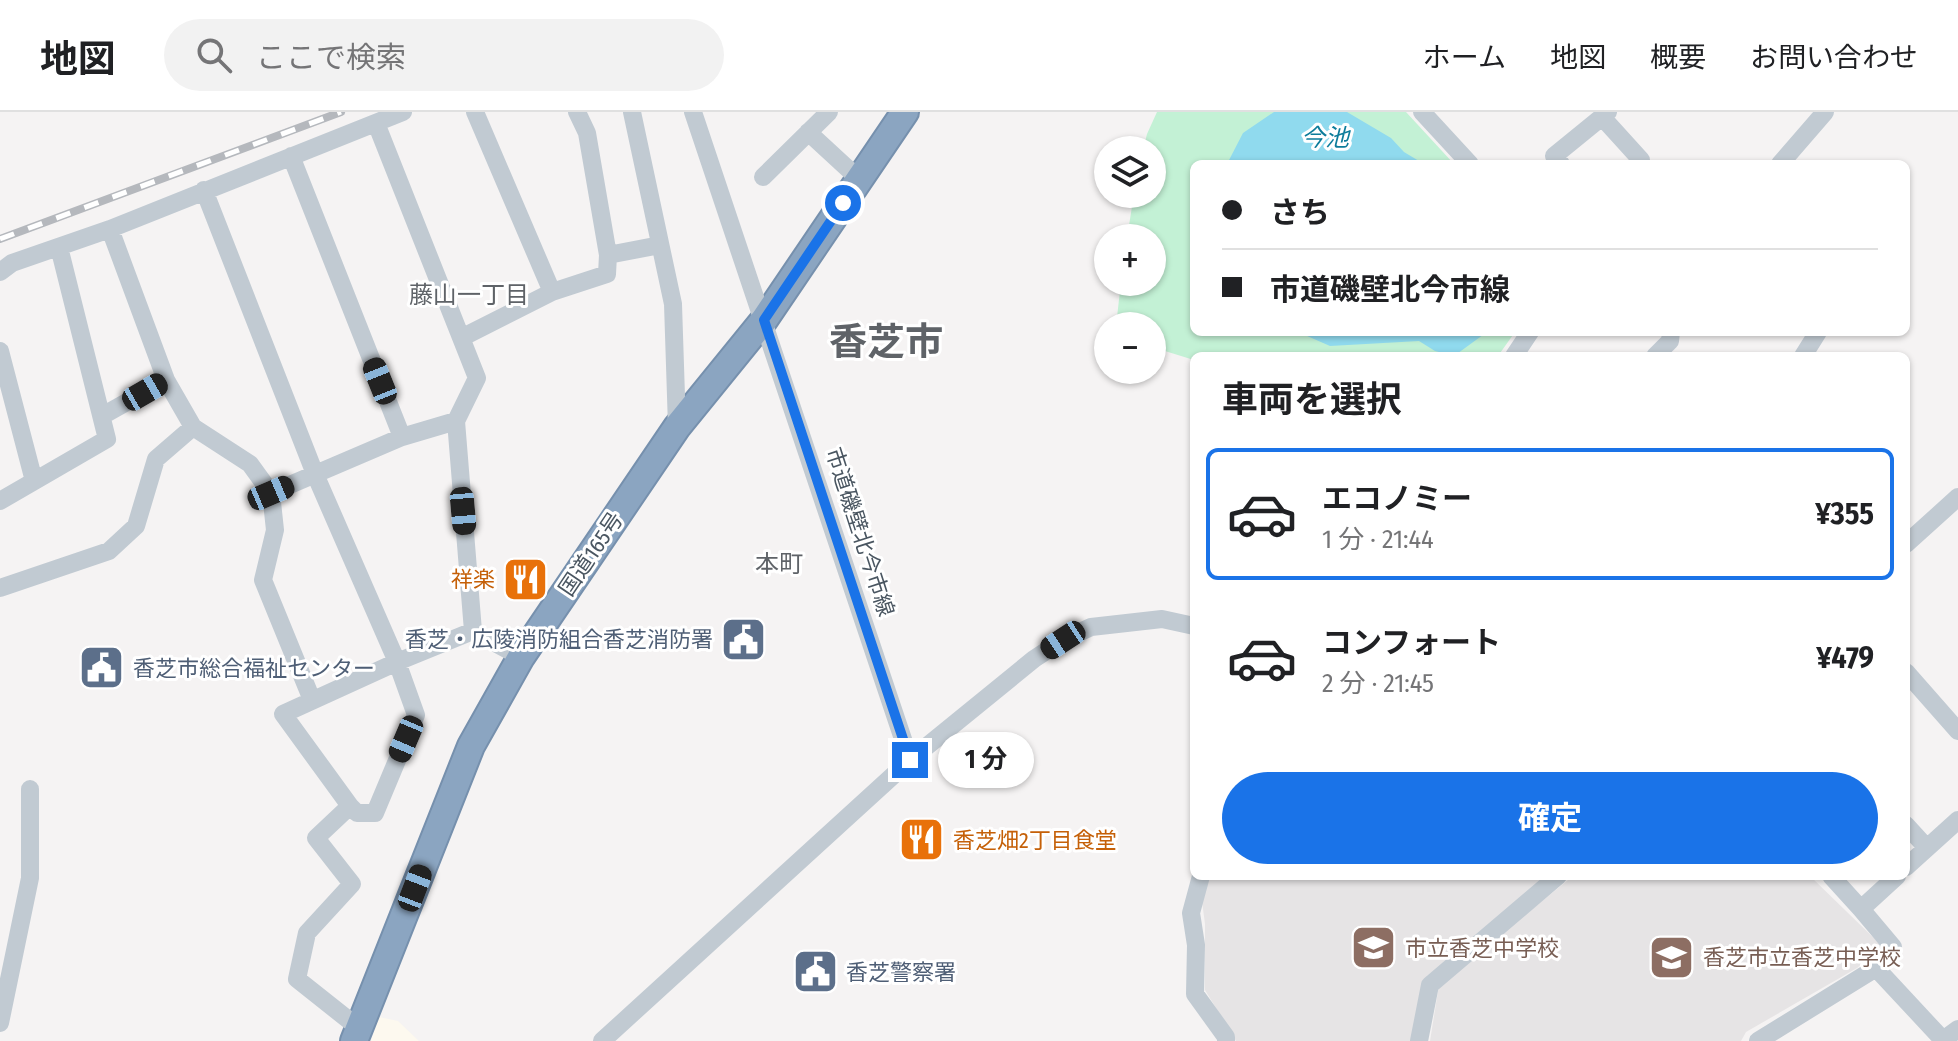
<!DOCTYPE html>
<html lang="ja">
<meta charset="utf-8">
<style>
:root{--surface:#fff;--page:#f2f2f2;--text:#202124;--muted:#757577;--line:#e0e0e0;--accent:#1a73e8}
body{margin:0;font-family:"Fira Sans Condensed","Noto Sans JP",sans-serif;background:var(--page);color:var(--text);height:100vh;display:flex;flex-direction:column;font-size:30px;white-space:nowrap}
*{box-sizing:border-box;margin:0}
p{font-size:26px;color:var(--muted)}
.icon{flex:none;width:44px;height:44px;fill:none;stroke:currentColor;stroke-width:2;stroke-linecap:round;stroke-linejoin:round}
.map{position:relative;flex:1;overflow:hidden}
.side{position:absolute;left:1190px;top:240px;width:720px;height:528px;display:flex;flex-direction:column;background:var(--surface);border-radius:12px;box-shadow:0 2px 6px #0004}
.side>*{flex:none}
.banner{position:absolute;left:1190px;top:48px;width:720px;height:176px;border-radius:12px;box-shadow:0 2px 6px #0004;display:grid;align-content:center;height:176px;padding:0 32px;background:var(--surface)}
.controls{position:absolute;left:1094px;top:24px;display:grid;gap:16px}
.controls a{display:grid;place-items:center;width:72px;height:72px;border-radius:50%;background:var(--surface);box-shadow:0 2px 6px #0004;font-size:40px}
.end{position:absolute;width:36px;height:36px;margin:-18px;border:10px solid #1a73e8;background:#fff;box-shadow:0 0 0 4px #fff}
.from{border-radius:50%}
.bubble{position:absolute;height:56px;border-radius:28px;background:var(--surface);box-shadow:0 2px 6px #0004;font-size:26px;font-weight:700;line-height:56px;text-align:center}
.car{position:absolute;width:24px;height:48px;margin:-24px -12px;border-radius:10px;box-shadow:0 0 6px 2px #0007;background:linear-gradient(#222 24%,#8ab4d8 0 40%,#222 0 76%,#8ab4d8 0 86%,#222 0)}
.banner b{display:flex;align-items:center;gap:28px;height:76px;font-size:30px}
.banner b+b{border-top:2px solid var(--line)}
.banner i{width:20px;height:20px;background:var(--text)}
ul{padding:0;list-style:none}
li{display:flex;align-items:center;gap:24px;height:132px;margin:0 16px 12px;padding:0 16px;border:4px solid transparent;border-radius:12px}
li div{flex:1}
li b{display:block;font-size:30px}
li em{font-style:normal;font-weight:700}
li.selected{border-color:var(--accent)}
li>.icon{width:72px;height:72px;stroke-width:1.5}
h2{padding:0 32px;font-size:36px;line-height:96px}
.action{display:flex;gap:16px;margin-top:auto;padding:16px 32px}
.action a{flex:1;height:92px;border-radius:48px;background:var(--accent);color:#fff;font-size:32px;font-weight:700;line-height:92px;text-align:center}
header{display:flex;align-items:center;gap:48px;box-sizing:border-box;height:112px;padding:0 40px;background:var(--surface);border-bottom:2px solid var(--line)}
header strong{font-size:38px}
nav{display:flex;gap:44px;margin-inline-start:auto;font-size:28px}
.search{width:560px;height:72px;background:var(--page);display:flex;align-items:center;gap:20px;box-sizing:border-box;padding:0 28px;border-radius:44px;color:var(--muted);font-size:30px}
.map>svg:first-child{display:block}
.commercial{fill:#fdf9ef}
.education{fill:#e6e4e5}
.green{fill:#c3f1d5}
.water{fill:#90daee}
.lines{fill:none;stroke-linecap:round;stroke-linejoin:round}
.highway-casing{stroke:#7690ad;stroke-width:30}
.minor{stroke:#c1cad2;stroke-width:18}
.highway{stroke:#8ba5c1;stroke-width:26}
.rail-casing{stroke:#b5b8bd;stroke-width:8}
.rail{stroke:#fff;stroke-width:5;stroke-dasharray:15;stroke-linecap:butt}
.route{stroke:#1a73e8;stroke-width:10}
.labels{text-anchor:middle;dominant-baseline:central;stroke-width:6;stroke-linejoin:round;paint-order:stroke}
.street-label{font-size:22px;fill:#4a5661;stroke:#fff}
.food-label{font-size:22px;fill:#c56008;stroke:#fff;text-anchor:end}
.service-label{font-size:22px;fill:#4e5e75;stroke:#fff;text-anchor:start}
.education-label{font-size:22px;fill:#785e54;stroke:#fff;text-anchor:start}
.water-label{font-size:24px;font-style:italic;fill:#0c7c9b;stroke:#fff}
.neighbourhood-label{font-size:24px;fill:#5f6368;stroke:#fff}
.town-label{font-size:38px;font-weight:bold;fill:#5f6368;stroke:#fff}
</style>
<header>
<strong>地図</strong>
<div class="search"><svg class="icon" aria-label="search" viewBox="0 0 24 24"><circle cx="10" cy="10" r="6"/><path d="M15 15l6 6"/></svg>ここで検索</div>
<nav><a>ホーム</a><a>地図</a><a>概要</a><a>お問い合わせ</a></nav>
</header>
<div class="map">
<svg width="1958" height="929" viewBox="0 0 1958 929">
<rect width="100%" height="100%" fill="#f5f3f3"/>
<path class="commercial" d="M 379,905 L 398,909 L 419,929 L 371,929 Z"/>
<path class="education" d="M 1206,764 L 1556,764 L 1427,864 L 1417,929 L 1236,929 L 1205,878 L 1205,812 L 1201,782 Z
M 1573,764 L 1810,764 L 1882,834 L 1857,856 L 1746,920 L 1741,929 L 1430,929 L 1439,873 Z"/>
<path class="green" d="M 1157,0 L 1406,0 L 1454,52 L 1194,52 L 1194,220 L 1515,220 L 1498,244 L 1194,244 L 1194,248 L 1152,235 L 1152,214 L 1116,214 L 1121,170 L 1152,170 L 1152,126 L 1127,126 L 1134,82 L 1152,82 L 1152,38 L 1143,38 L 1147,22 Z"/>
<path class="water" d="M 1274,0 L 1347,0 L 1391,26 L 1404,40 L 1424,52 L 1227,52 L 1243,21 Z
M 1298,220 L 1487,220 L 1454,244 L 1435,239 L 1419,229 L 1330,234 Z"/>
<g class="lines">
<defs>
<path id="highway" d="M 354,929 L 471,634 L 521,545 L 677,315 L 764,208 L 905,0"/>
</defs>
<use href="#highway" class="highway-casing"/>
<path class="minor" d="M 632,0 L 673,192 L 677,315
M 693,0 L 910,648
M 1422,0 L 1470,52
M 1602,5 L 1641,48 L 1636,52
M 808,20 L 859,67
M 291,44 L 402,325
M 1561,52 L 1554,44 L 1608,0
M 1780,52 L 1825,0
M 763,65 L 829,0
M 204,78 L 315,362 L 397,550 L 416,603 L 375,701 L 357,701 L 350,694 L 283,602 L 397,550 L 473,519 L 521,545
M 110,117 L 166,268 L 193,315 L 250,352 L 271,381 L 275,418 L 263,468 L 312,588
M 608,143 L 660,133
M 0,160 L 12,151 L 110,117 L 403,0
M 552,180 L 607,162 L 608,143 L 587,21 L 577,0
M 463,225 L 552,180 L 475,0
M 0,239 L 34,369
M 1514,244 L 1530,220
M 1655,244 L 1670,229 L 1671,220
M 1803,244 L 1818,220
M 102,304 L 166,268
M 456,309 L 473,519
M 271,381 L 402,325 L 456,309 L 477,266 L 376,11
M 0,389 L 107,327 L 59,135
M 1906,432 L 1958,385
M 0,476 L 109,439 L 136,414 L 156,347 L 193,315
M 1906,560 L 1958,619
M 350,694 L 316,726 L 352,772 L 307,821 L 297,867 L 360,917
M 1906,713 L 1927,736
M 1906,755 L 1958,708
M 1201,764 L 1191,801 L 1196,833 L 1195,882 L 1226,925 L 1226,929
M 1831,764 L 1861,797 L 1897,764
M 1861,797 L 1893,835 L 1876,856
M 0,911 L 30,766 L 30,677
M 602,929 L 910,648 L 1034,547 L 1063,528 L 1091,515 L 1162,507 L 1194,514
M 1419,929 L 1430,873 L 1558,764
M 1758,929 L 1876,856 L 1943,928 L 1958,917"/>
<use href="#highway" class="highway"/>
<defs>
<path id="rail" d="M 0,127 L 341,0"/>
</defs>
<use href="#rail" class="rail-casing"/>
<use href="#rail" class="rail"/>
</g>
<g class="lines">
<path class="route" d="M 843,91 L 764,208 L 910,648"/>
</g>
<defs>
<symbol id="restaurant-square" viewBox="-11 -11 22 22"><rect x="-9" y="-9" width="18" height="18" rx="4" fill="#e8710a" stroke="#fff"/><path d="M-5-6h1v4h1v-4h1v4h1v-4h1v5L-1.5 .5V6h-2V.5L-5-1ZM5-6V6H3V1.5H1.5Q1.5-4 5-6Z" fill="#fff"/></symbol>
<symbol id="civic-square" viewBox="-11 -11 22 22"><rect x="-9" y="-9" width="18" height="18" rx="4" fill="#5c6f8a" stroke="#fff"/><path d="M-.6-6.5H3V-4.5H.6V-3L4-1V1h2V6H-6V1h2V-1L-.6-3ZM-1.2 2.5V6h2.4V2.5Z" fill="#fff"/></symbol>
<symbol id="school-square" viewBox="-11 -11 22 22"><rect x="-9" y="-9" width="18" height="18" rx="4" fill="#8d6e63" stroke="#fff"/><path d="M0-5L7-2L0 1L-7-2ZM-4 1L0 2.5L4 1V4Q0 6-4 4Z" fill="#fff"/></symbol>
</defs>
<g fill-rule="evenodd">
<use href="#restaurant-square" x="500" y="442" width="51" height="51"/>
<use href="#civic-square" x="718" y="502" width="51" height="51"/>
<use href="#civic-square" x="76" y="530" width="51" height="51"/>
<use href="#restaurant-square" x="896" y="702" width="51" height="51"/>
<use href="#school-square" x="1348" y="810" width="51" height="51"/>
<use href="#school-square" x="1646" y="820" width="51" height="51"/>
<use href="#civic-square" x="790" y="834" width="51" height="51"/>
</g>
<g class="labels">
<g class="street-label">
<text transform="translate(860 420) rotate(72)">市道磯壁北今市線</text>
<text transform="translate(591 442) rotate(-56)">国道165号</text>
</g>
<g class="food-label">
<text x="495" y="467">祥楽</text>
<text x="953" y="728" text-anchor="start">香芝畑2丁目食堂</text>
</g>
<g class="service-label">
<text x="713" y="527" text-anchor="end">香芝・広陵消防組合香芝消防署</text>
<text x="133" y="556">香芝市総合福祉センター</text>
<text x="846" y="860">香芝警察署</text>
</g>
<g class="education-label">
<text x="1405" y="836">市立香芝中学校</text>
<text x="1703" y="845">香芝市立香芝中学校</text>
</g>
<g class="water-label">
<text x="1325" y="26">今池</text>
</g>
<g class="neighbourhood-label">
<text x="469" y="183">藤山一丁目</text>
<text x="779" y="452">本町</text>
</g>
<g class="town-label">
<text x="886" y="230">香芝市</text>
</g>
</g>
</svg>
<div class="controls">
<a><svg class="icon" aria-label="layers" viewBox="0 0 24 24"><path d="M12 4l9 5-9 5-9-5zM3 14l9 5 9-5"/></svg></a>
<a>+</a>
<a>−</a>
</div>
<i class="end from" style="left:843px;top:91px"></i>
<i class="end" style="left:910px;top:648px"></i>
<div class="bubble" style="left:938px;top:620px;width:96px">1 分</div>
<i class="car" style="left:380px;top:269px;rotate:338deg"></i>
<i class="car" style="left:145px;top:280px;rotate:60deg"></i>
<i class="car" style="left:271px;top:381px;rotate:67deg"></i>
<i class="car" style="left:463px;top:399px;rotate:175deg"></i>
<i class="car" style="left:1063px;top:528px;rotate:237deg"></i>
<i class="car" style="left:406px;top:627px;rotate:203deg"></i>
<i class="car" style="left:415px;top:776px;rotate:21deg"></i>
<div class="banner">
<b><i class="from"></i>さち</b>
<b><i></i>市道磯壁北今市線</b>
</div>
<section class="side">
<h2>車両を選択</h2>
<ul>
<li class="selected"><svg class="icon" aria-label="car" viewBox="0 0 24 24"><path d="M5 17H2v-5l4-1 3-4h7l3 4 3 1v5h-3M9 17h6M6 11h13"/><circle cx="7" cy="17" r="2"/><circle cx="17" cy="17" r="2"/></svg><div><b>エコノミー</b><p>1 分 · 21:44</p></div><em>¥355</em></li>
<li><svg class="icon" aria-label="car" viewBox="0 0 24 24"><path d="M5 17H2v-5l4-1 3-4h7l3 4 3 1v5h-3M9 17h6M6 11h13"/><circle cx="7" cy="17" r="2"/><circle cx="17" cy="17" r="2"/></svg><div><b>コンフォート</b><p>2 分 · 21:45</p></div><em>¥479</em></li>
</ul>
<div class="action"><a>確定</a></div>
</section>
</div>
